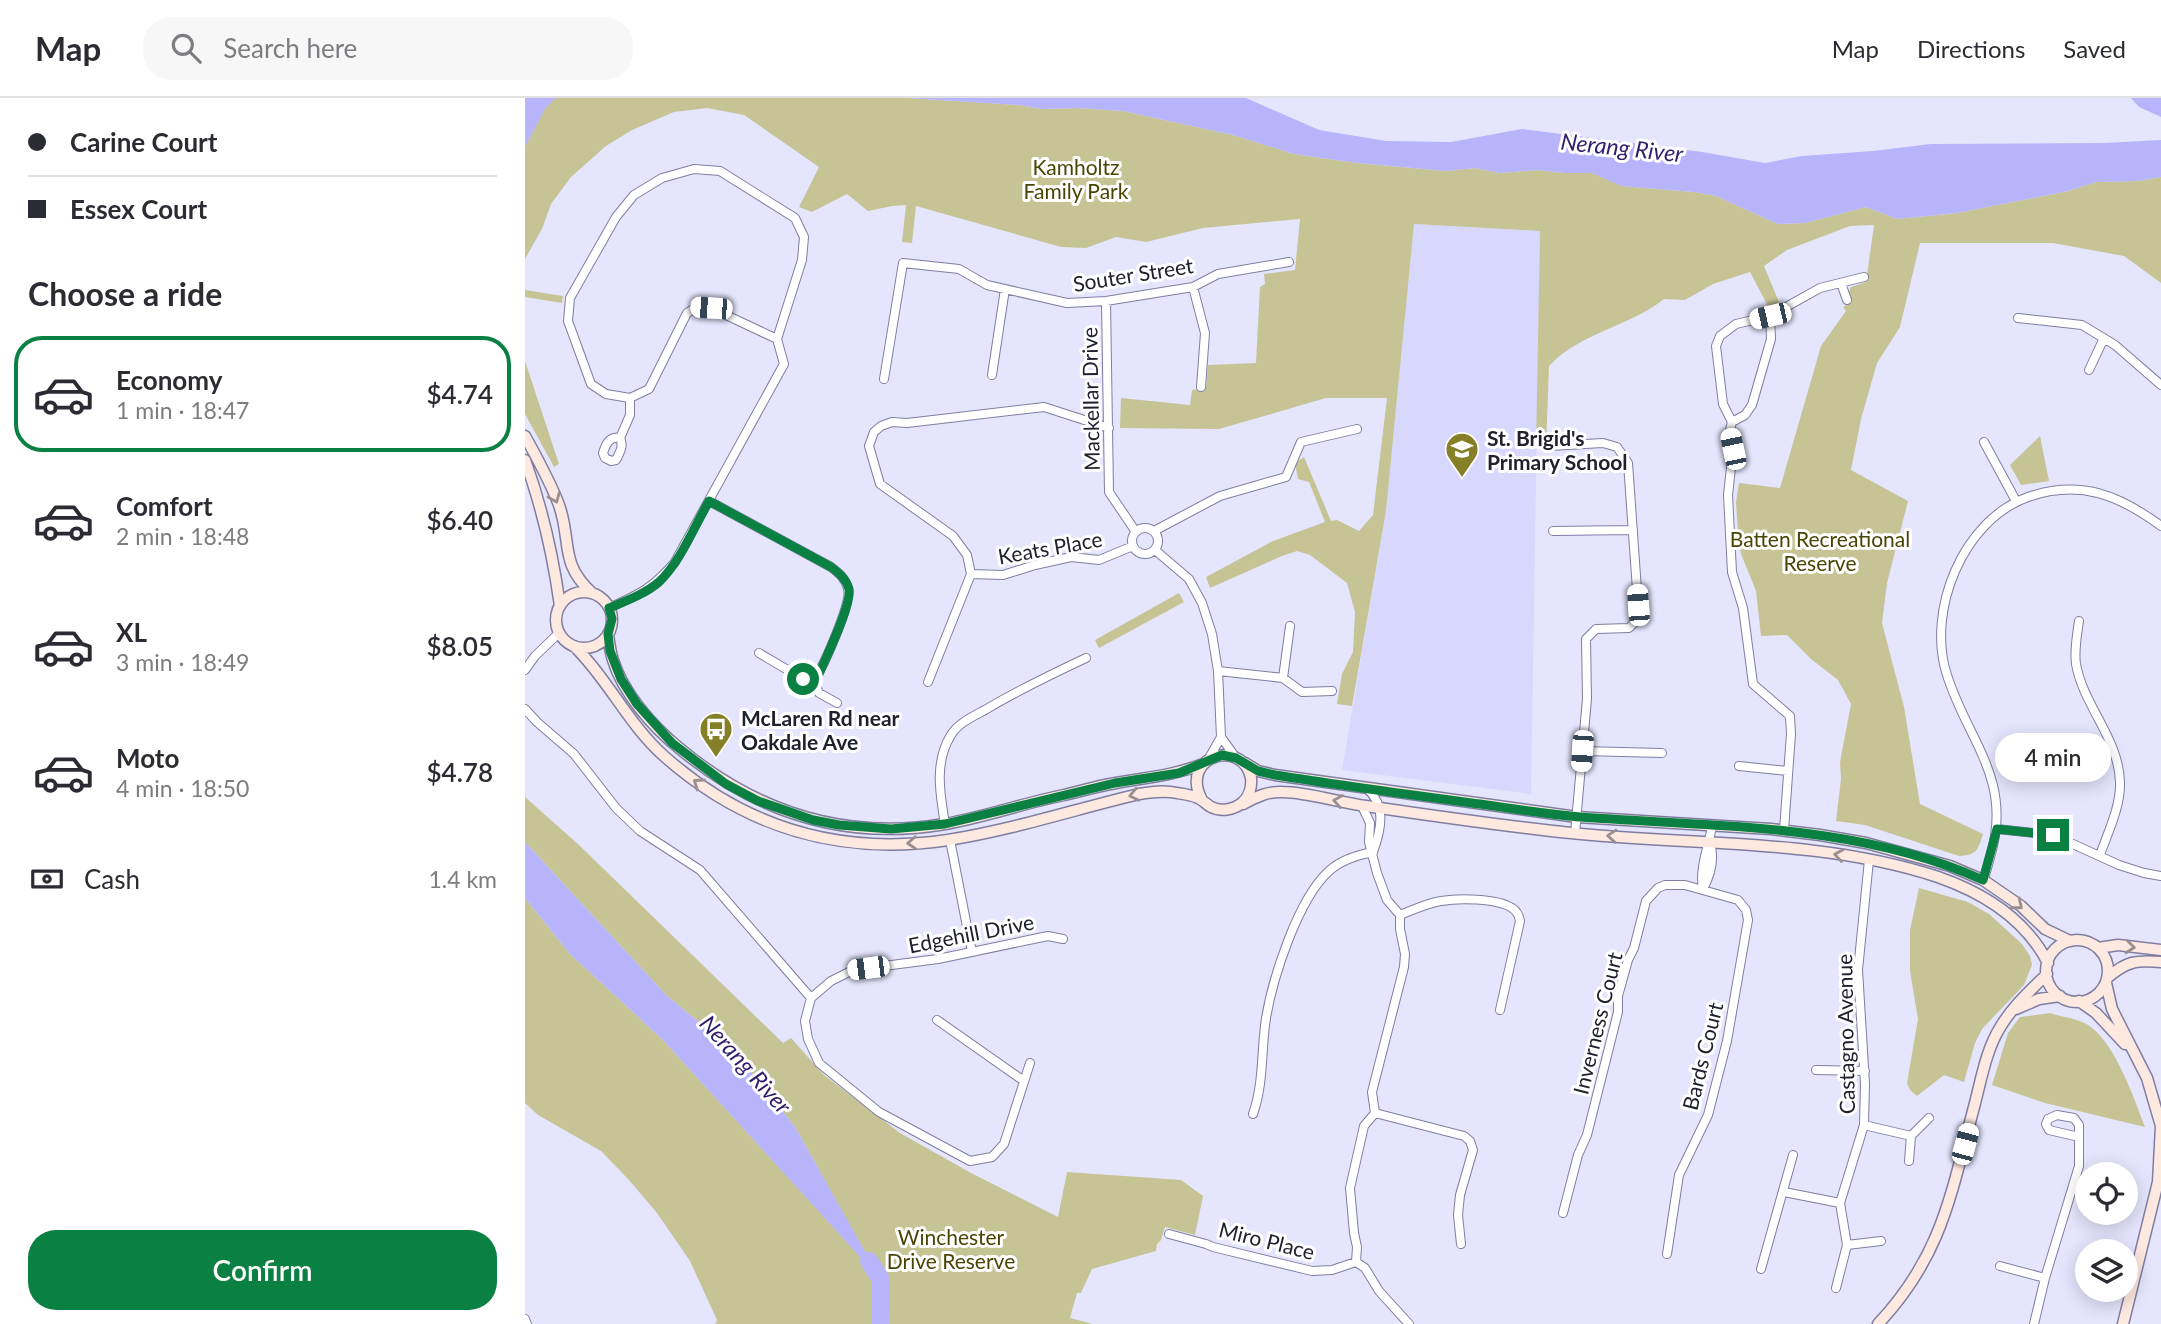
<!DOCTYPE html>
<meta charset="utf-8">
<style>
:root{--surface:#fff;--page:#f7f7f7;--text:#2b2b33;--muted:#7c7c81;--line:#e1e1e2;--accent:#0b8043}
body{margin:0;font-family:Lato,sans-serif;background:var(--page);color:var(--text);height:100vh;display:flex;flex-direction:column;font-size:26px;white-space:nowrap}
*{box-sizing:border-box;margin:0}
p{font-size:23px;color:var(--muted)}
.icon{flex:none;width:38px;height:38px;fill:none;stroke:currentColor;stroke-width:2;stroke-linecap:round;stroke-linejoin:round}
.map{position:relative;flex:1;overflow:hidden}
.panel{display:flex;flex-direction:column;background:var(--surface);width:525px}
.panel>*{flex:none}
.top-card{display:grid;align-content:center;height:154px;padding:0 28px;background:var(--surface)}
.buttons{position:absolute;left:1550px;top:1064px;display:grid;gap:14px}
.buttons a{display:grid;place-items:center;width:63px;height:63px;border-radius:50%;background:var(--surface);box-shadow:0 4px 18px #0003;font-size:35px}
.end{position:absolute;width:32px;height:32px;margin:-16px;border:9px solid #0b8043;background:#fff;box-shadow:0 0 0 4px #fff}
.from{border-radius:50%}
.bubble{position:absolute;height:49px;border-radius:24px;background:var(--surface);box-shadow:0 4px 18px #0003;font-size:23px;font-weight:600;line-height:49px;text-align:center}
.car{position:absolute;width:21px;height:42px;margin:-21px -10px;border-radius:9px;box-shadow:0 0 5px 2px #0007;background:linear-gradient(#fff 24%,#345 0 40%,#fff 0 76%,#345 0 86%,#fff 0)}
.top-card b{display:flex;align-items:center;gap:24px;height:66px;font-size:26px}
.top-card b+b{border-top:2px solid var(--line)}
.top-card i{width:18px;height:18px;background:var(--text)}
ul{padding:0;list-style:none}
li{display:flex;align-items:center;gap:21px;height:116px;margin:0 14px 10px;padding:0 14px;border:4px solid transparent;border-radius:28px}
li div{flex:1}
li b{display:block;font-size:26px}
li em{font-style:normal;font-weight:600}
li.selected{border-color:var(--accent)}
li>.icon{width:63px;height:63px;stroke-width:1.5}
h2{padding:0 28px;font-size:32px;line-height:84px}
.pay{display:flex;align-items:center;gap:18px;height:77px;padding:0 28px;font-size:26px}
.pay p{margin-inline-start:auto}
.primary-button{display:flex;gap:14px;margin-top:auto;padding:14px 28px}
.primary-button a{flex:1;height:80px;border-radius:28px;background:var(--accent);color:#fff;font-size:28px;font-weight:600;line-height:80px;text-align:center}
header{display:flex;align-items:center;gap:42px;box-sizing:border-box;height:98px;padding:0 35px;background:var(--surface);border-bottom:2px solid var(--line)}
header strong{font-size:33px}
nav{display:flex;gap:38px;margin-inline-start:auto;font-size:24px}
.search{width:490px;height:63px;background:var(--page);display:flex;align-items:center;gap:18px;box-sizing:border-box;padding:0 24px;border-radius:28px;color:var(--muted);font-size:26px}
main{display:flex;flex:1;min-height:0}
.map>svg:first-child{display:block}
.built{fill:#d8d7fd}
.green{fill:#c6c495}
.water{fill:#b7b4fc}
.lines{fill:none;stroke-linecap:round;stroke-linejoin:round}
.river{stroke:#b7b4fc;stroke-width:18}
.minor-casing{stroke:#7f7ea2;stroke-width:10}
.secondary-casing{stroke:#7f7ea2;stroke-width:13}
.minor{stroke:#fff;stroke-width:8}
.secondary{stroke:#fee9e0;stroke-width:10}
.oneway{stroke:#9a8f90}
.route{stroke:#0b8043;stroke-width:9}
.labels{text-anchor:middle;dominant-baseline:central;stroke-width:6;stroke-linejoin:round;paint-order:stroke}
.park-label{font-size:21px;fill:#494604;stroke:#fff}
.street-label{font-size:21px;fill:#20202e;stroke:#fff}
.poi-label{font-size:21px;font-weight:bold;fill:#20202e;stroke:#fff;text-anchor:start}
.water-label{font-size:23px;font-style:italic;fill:#2f1d6e;stroke:#fff}
</style>
<header>
<strong>Map</strong>
<div class="search"><svg class="icon" aria-label="search" viewBox="0 0 24 24"><circle cx="10" cy="10" r="6"/><path d="M15 15l6 6"/></svg>Search here</div>
<nav><a>Map</a><a>Directions</a><a>Saved</a></nav>
</header>
<main>
<section class="panel">
<div class="top-card">
<b><i class="from"></i>Carine Court</b>
<b><i></i>Essex Court</b>
</div>
<h2>Choose a ride</h2>
<ul>
<li class="selected"><svg class="icon" aria-label="car" viewBox="0 0 24 24"><path d="M5 17H2v-5l4-1 3-4h7l3 4 3 1v5h-3M9 17h6M6 11h13"/><circle cx="7" cy="17" r="2"/><circle cx="17" cy="17" r="2"/></svg><div><b>Economy</b><p>1 min · 18:47</p></div><em>$4.74</em></li>
<li><svg class="icon" aria-label="car" viewBox="0 0 24 24"><path d="M5 17H2v-5l4-1 3-4h7l3 4 3 1v5h-3M9 17h6M6 11h13"/><circle cx="7" cy="17" r="2"/><circle cx="17" cy="17" r="2"/></svg><div><b>Comfort</b><p>2 min · 18:48</p></div><em>$6.40</em></li>
<li><svg class="icon" aria-label="car" viewBox="0 0 24 24"><path d="M5 17H2v-5l4-1 3-4h7l3 4 3 1v5h-3M9 17h6M6 11h13"/><circle cx="7" cy="17" r="2"/><circle cx="17" cy="17" r="2"/></svg><div><b>XL</b><p>3 min · 18:49</p></div><em>$8.05</em></li>
<li><svg class="icon" aria-label="car" viewBox="0 0 24 24"><path d="M5 17H2v-5l4-1 3-4h7l3 4 3 1v5h-3M9 17h6M6 11h13"/><circle cx="7" cy="17" r="2"/><circle cx="17" cy="17" r="2"/></svg><div><b>Moto</b><p>4 min · 18:50</p></div><em>$4.78</em></li>
</ul>
<div class="pay"><svg class="icon" aria-label="cash" viewBox="0 0 24 24"><path d="M3 7h18v10H3z"/><circle cx="12" cy="12" r="2"/></svg>Cash<p>1.4 km</p></div>
<div class="primary-button"><a>Confirm</a></div>
</section>
<div class="map">
<svg width="1636" height="1226" viewBox="0 0 1636 1226">
<rect width="100%" height="100%" fill="#e5e5fd"/>
<path class="built" d="M 889,126 L 1015,133 L 1006,696 L 817,672 L 861,413 Z"/>
<path class="green" d="M 31,0 L 382,0 L 494,7 L 518,11 L 553,10 L 598,13 L 708,37 L 769,56 L 832,65 L 921,73 L 950,70 L 974,75 L 1013,72 L 1039,75 L 1067,75 L 1097,88 L 1169,94 L 1191,98 L 1253,126 L 1280,125 L 1341,109 L 1372,121 L 1432,115 L 1543,93 L 1571,84 L 1613,83 L 1636,79 L 1636,185 L 1599,158 L 1528,145 L 1395,145 L 1375,229 L 1352,265 L 1336,321 L 1326,372 L 1383,403 L 1362,485 L 1357,525 L 1379,609 L 1395,706 L 1458,736 C 1453,752 1452,757 1434,758 L 1340,727 L 1311,723 L 1316,681 L 1315,664 L 1326,606 L 1313,582 L 1286,561 L 1262,537 L 1236,538 L 1231,493 L 1216,456 L 1213,436 L 1211,404 L 1214,385 L 1255,390 L 1296,248 L 1321,213 L 1318,209 L 1327,204 L 1324,194 L 1326,189 L 1341,184 L 1349,127 L 1325,128 L 1262,152 L 1239,168 L 1256,209 L 1246,214 L 1225,174 L 1188,186 L 1160,202 L 1139,201 C 1104,229 1056,234 1024,268 L 1021,350 L 1011,350 L 1015,133 L 889,126 L 861,413 L 827,608 L 812,606 L 817,576 L 828,554 L 830,514 L 822,485 L 785,457 L 772,453 L 757,458 L 685,490 L 681,479 L 748,443 L 800,424 L 784,384 L 773,381 L 770,365 L 779,359 L 806,423 L 812,422 L 834,433 L 848,417 L 862,300 L 801,300 L 694,331 L 595,330 L 596,300 L 665,307 L 667,292 L 681,290 L 683,267 L 731,265 L 735,189 L 740,186 L 739,176 L 770,172 L 775,121 L 678,130 L 621,144 L 591,139 L 561,150 L 536,149 L 391,108 L 387,145 L 377,144 L 381,107 L 367,108 L 343,113 L 322,96 L 287,114 L 274,109 L 294,69 L 219,17 L 182,10 L 149,14 L 107,32 L 81,48 L 46,79 L 26,106 L 17,131 L 0,161 L 0,49 L 21,8 Z
M 0,192 L 38,198 L 37,205 L 0,199 Z
M 0,263 L 34,366 L 29,369 L 0,316 Z
M 1515,338 L 1524,383 L 1496,387 L 1485,367 Z
M 654,495 L 659,504 L 574,550 L 570,542 Z
M 0,699 L 54,747 L 258,945 L 266,940 L 299,977 L 375,1035 L 446,1075 L 533,1119 L 542,1074 L 656,1082 L 678,1098 L 670,1137 L 640,1129 L 636,1142 L 632,1146 L 631,1153 L 567,1171 L 556,1195 L 552,1195 L 545,1220 L 568,1226 L 190,1226 L 192,1222 L 165,1163 L 132,1115 L 104,1082 L 76,1053 L 13,1017 L 0,1005 L 0,800 L 45,856 L 137,941 L 353,1178 L 270,1029 L 210,954 L 141,897 L 0,744 Z
M 1394,790 L 1443,804 L 1464,816 L 1497,846 L 1505,858 L 1507,867 L 1499,887 L 1457,931 L 1450,945 L 1439,984 L 1419,977 L 1392,998 L 1385,992 L 1382,985 L 1393,921 L 1385,873 L 1385,832 Z
M 1525,915 C 1539,920 1554,920 1566,929 C 1591,948 1609,1000 1620,1029 L 1520,1005 L 1467,987 L 1483,935 L 1495,919 Z"/>
<path class="water" d="M 0,0 L 31,0 L 21,9 L 0,49 Z
M 382,0 L 721,0 L 794,32 L 861,43 L 926,44 L 997,31 L 1177,54 L 1240,65 L 1277,58 L 1348,53 L 1406,46 L 1580,45 L 1636,42 L 1636,79 L 1613,83 L 1571,84 L 1543,93 L 1432,115 L 1372,121 L 1341,109 L 1280,125 L 1253,126 L 1191,98 L 1169,94 L 1096,88 L 1067,75 L 1039,75 L 1013,72 L 974,75 L 950,70 L 921,73 L 832,65 L 769,56 L 708,37 L 598,13 L 553,10 L 518,11 L 494,7 Z
M 1606,0 L 1636,0 L 1636,19 L 1614,9 Z
M 0,744 L 141,897 L 210,954 L 270,1029 L 356,1182 L 137,941 L 45,856 L 0,800 Z"/>
<g class="lines">
<path class="river" d="M 344,1163 L 356,1182 L 355,1226"/>
<defs>
<path id="minor" d="M 1316,185 L 1322,202
M 668,189 L 680,235 L 676,289
M 581,203 L 584,394 L 611,434
M 1245,218 L 1246,241 L 1227,307 L 1220,317 L 1207,324 L 1198,306 L 1191,248 L 1195,238 L 1211,226 Z
M 1245,218 L 1295,190 L 1339,179
M 1493,220 L 1557,227 L 1590,247 L 1636,287
M 1564,272 L 1579,240
M 467,277 L 480,191
M 359,281 L 378,165 L 434,171 L 462,187 L 542,205 L 581,203 L 668,189 L 693,176 L 764,164
M 105,300 L 124,291 L 162,215 L 172,209 L 186,210 L 252,241
M 1207,324 L 1204,336 L 1208,351 L 1203,397 L 1207,474 L 1218,510 L 1228,586 L 1265,618 L 1266,636 L 1259,732
M 95,340 C 84,338 81,346 78,355 L 80,360 L 86,363 L 91,362 C 95,354 99,348 95,340 L 105,317 L 105,300
M 1459,344 L 1491,403
M 1025,348 L 1078,345 L 1092,349 L 1103,365 L 1114,520 L 1104,530 L 1071,531 L 1061,541 L 1062,601 L 1050,735
M 184,403 L 306,469 C 314,475 321,481 323,491 C 327,504 299,567 291,579 L 278,581 L 234,555
M607 443a13 13 0 1 1 26 0a13 13 0 1 1-26 0Z
M 629,433 L 695,398 L 761,379 L 776,344 L 832,331
M 1028,433 L 1108,432
M 630,452 L 664,481 L 677,505 L 687,536 L 693,573 L 696,639 L 683,662
M 446,476 L 478,477 L 510,467 L 546,459 L 574,462 L 608,448
M 84,510 C 115,496 128,490 150,464 L 259,266 L 252,241 L 277,162 L 279,139 L 270,120 L 195,73 L 169,71 L 137,80 L 109,97 L 91,119 L 45,200 L 43,223 L 66,286 L 81,296 L 105,300
M 1554,523 C 1552,537 1549,552 1551,566 C 1558,607 1594,641 1595,684 C 1596,708 1583,734 1575,757
M 0,572 L 10,558 L 34,535
M 693,573 L 758,580 L 765,528
M 758,580 L 777,594 L 807,593
M 287,581 L 294,595 L 312,605
M 403,584 L 446,476 L 442,457 L 428,438 L 355,386 L 344,348 L 349,334 L 356,328 L 367,324 L 382,325 L 519,309 L 584,330
M 0,611 L 12,624 L 49,656 L 91,710 L 115,733 L 175,772 L 286,900
M 696,639 L 711,660
M 1057,653 L 1137,655
M 1214,668 L 1263,673
M 841,690 C 862,707 856,732 848,754
M 837,708 L 845,725 L 844,744 L 852,775 L 862,802 L 875,817 L 875,831 L 880,856 L 879,869 L 847,994 L 850,1015 L 839,1028 L 825,1090 L 829,1135 L 832,1149 L 831,1164 L 840,1170 L 854,1193 L 884,1226
M 420,726 C 415,696 409,664 426,637 C 433,625 449,618 460,612 C 493,592 527,576 561,560
M 1472,731 L 1528,737 L 1594,767 L 1619,775 L 1636,778
M 425,742 L 447,854
M 1458,782 C 1462,773 1464,762 1467,752 C 1486,679 1442,641 1422,577 C 1401,513 1438,422 1503,399 C 1555,381 1594,397 1636,428
M 1178,791 C 1174,769 1184,749 1187,727
M 1178,791 C 1186,776 1190,761 1185,745
M 875,817 C 888,812 902,805 916,803 C 933,800 972,800 987,810 C 992,813 994,817 995,823 L 975,912
M 286,900 L 280,923 L 283,941 L 294,965 L 354,1014 L 445,1063 L 467,1059 L 479,1046 L 505,965
M 286,900 L 306,883 L 328,872 L 413,861 L 523,838 L 538,841
M 412,922 L 499,983
M 1291,972 L 1340,973
M 850,1015 L 939,1038 L 945,1043 L 948,1052 L 935,1097 L 933,1117 L 936,1146
M 728,1016 C 739,985 736,952 741,920 C 748,879 773,801 804,773 C 816,762 832,757 848,754
M 1339,1027 L 1386,1038
M 1384,1063 L 1386,1038 L 1404,1020
M 1259,1094 L 1315,1105
M 1038,1115 L 1053,1057 L 1062,1037 L 1093,914 L 1093,898 L 1103,862 L 1109,850 L 1121,803 L 1133,790 L 1140,787 L 1160,787 L 1213,802 L 1221,812 L 1223,822 L 1202,943 L 1183,1017 L 1154,1077 L 1142,1156
M 644,1136 L 681,1146 L 688,1149 L 787,1173 L 807,1172 L 831,1164
M 1322,1147 L 1356,1143
M 1475,1168 L 1520,1180
M 1236,1171 L 1268,1057
M 1311,1190 L 1322,1147 L 1315,1105 L 1339,1027 L 1340,986 L 1333,872 L 1344,762
M 0,1221 L 2,1226
M 1509,1226 L 1520,1180 L 1554,1068 L 1554,1027 L 1549,1020 L 1532,1017 L 1523,1021 L 1521,1026 L 1524,1032 L 1554,1039"/>
<path id="secondary" d="M 0,338 C 12,360 25,383 34,407 C 47,444 34,465 67,495
M 0,362 C 17,409 28,457 35,508
M31 522a28 28 0 1 1 56 0a28 28 0 1 1-56 0Z
M 83,536 C 84,544 85,553 88,562 C 98,595 127,628 154,650 C 231,714 320,743 420,726 C 460,719 499,705 539,697 C 556,693 573,688 591,685 C 623,679 647,678 678,666
M 49,548 C 83,581 103,626 139,658 C 220,730 316,758 423,742 C 487,732 551,711 614,696 C 626,694 639,692 652,695 C 659,696 667,697 673,700 C 678,702 681,706 686,709 C 696,714 708,712 717,705 C 724,699 727,689 726,680 C 718,640 655,657 676,700
M 720,665 L 733,673 L 750,677 L 1052,719 L 1246,731 L 1295,737 L 1341,745 L 1425,768 L 1458,782 L 1496,808 L 1520,831 L 1545,843
M 718,706 C 731,699 743,693 758,694 C 782,694 816,705 841,708 C 909,718 978,728 1046,735 C 1168,748 1295,740 1413,779 C 1459,795 1500,820 1523,865
M1521 873a31 31 0 1 1 62 0a31 31 0 1 1-62 0Z
M 1573,850 L 1593,847 L 1636,852
M 1582,880 C 1602,863 1611,862 1636,864
M 1581,885 L 1587,911 L 1622,980 L 1636,1028 L 1633,1084 L 1598,1226
M 1554,903 L 1571,915 L 1600,946
M 1491,911 L 1514,901 L 1535,898
M 1353,1226 C 1417,1158 1426,1096 1449,1009 C 1456,983 1461,951 1476,928 C 1488,908 1505,893 1522,876"/>
</defs>
<use href="#minor" class="minor-casing"/>
<use href="#secondary" class="secondary-casing"/>
<use href="#minor" class="minor"/>
<use href="#secondary" class="secondary"/>
</g>
<defs><path id="oneway-chevron" d="M-2-3.5L2.5 0L-2 3.5" fill="none" stroke-width="1.6" stroke-linecap="round" stroke-linejoin="round" transform="scale(1.75)"/></defs>
<g class="oneway">
<use href="#oneway-chevron" transform="translate(30 400) rotate(68)"/>
<use href="#oneway-chevron" transform="translate(173 685) rotate(-145)"/>
<use href="#oneway-chevron" transform="translate(609 697) rotate(168)"/>
<use href="#oneway-chevron" transform="translate(813 703) rotate(-170)"/>
<use href="#oneway-chevron" transform="translate(1087 738) rotate(-176)"/>
<use href="#oneway-chevron" transform="translate(387 745) rotate(177)"/>
<use href="#oneway-chevron" transform="translate(1314 757) rotate(-171)"/>
<use href="#oneway-chevron" transform="translate(1493 807) rotate(39)"/>
<use href="#oneway-chevron" transform="translate(1605 849) rotate(6)"/>
</g>
<g class="lines">
<path class="route" d="M 278,581 L 287,581 L 294,576 C 301,559 327,507 324,491 C 321,481 314,475 306,469 L 184,403 C 169,429 156,463 134,484 C 120,496 101,503 84,510 L 87,521 L 83,536 L 85,553 L 96,581 L 112,606 L 147,645 L 201,686 L 233,703 L 288,722 L 314,727 L 366,731 L 420,726 L 590,685 L 654,675 L 697,657 L 711,660 L 733,673 L 750,677 C 818,688 887,697 955,706 C 988,711 1022,716 1055,719 C 1191,729 1332,725 1458,782 L 1472,731 L 1528,737"/>
</g>
<defs>
<symbol id="school-pin" viewBox="-11 -11 22 30"><path d="M0 17L-7.5 6A9.5 9.5 0 1 1 7.5 6Z" fill="#858028" stroke="#fff"/><path d="M0-5L7-2L0 1L-7-2ZM-4 1L0 2.5L4 1V4Q0 6-4 4Z" fill="#fff"/></symbol>
<symbol id="bus-pin" viewBox="-11 -11 22 30"><path d="M0 17L-7.5 6A9.5 9.5 0 1 1 7.5 6Z" fill="#858028" stroke="#fff"/><path d="M-5-6H5V4H4V6H2V4H-2V6H-4V4H-5ZM-3.5-4V0h7V-4ZM-3.5 1.2v1.5H-2V1.2ZM2 1.2v1.5H3.5V1.2Z" fill="#fff"/></symbol>
</defs>
<g fill-rule="evenodd">
<use href="#school-pin" x="918" y="332" width="38" height="52"/>
<use href="#bus-pin" x="172" y="612" width="38" height="52"/>
</g>
<g class="labels">
<g class="park-label">
<text x="551" y="68">Kamholtz<tspan x="551" dy="24">Family Park</tspan></text>
<text x="1295" y="440">Batten Recreational<tspan x="1295" dy="24">Reserve</tspan></text>
<text x="426" y="1138">Winchester<tspan x="426" dy="24">Drive Reserve</tspan></text>
</g>
<g class="street-label">
<text transform="translate(608 176) rotate(-9)">Souter Street</text>
<text transform="translate(565 301) rotate(-91)">Mackellar Drive</text>
<text transform="translate(525 449) rotate(-10)">Keats Place</text>
<text transform="translate(446 835) rotate(-11)">Edgehill Drive</text>
<text transform="translate(1072 925) rotate(-76)">Inverness Court</text>
<text transform="translate(1320 936) rotate(-91)">Castagno Avenue</text>
<text transform="translate(1177 958) rotate(-76)">Bards Court</text>
<text transform="translate(742 1142) rotate(14)">Miro Place</text>
</g>
<g class="poi-label">
<text x="962" y="339">St. Brigid's<tspan x="962" dy="24">Primary School</tspan></text>
<text x="216" y="619">McLaren Rd near<tspan x="216" dy="24">Oakdale Ave</tspan></text>
</g>
<g class="water-label">
<text transform="translate(1097 49) rotate(6)">Nerang River</text>
<text transform="translate(221 966) rotate(48)">Nerang River</text>
</g>
</g>
</svg>
<div class="buttons">
<a><svg class="icon" aria-label="locate" viewBox="0 0 24 24"><circle cx="12" cy="12" r="6"/><path d="M12 2v4M12 18v4M2 12h4M18 12h4"/></svg></a>
<a><svg class="icon" aria-label="layers" viewBox="0 0 24 24"><path d="M12 4l9 5-9 5-9-5zM3 14l9 5 9-5"/></svg></a>
</div>
<i class="end from" style="left:278px;top:581px"></i>
<i class="end" style="left:1528px;top:737px"></i>
<div class="bubble" style="left:1470px;top:635px;width:116px">4 min</div>
<i class="car" style="left:186px;top:210px;rotate:274deg"></i>
<i class="car" style="left:1245px;top:218px;rotate:257deg"></i>
<i class="car" style="left:1208px;top:351px;rotate:348deg"></i>
<i class="car" style="left:1113px;top:507px;rotate:356deg"></i>
<i class="car" style="left:1057px;top:653px;rotate:184deg"></i>
<i class="car" style="left:343px;top:870px;rotate:263deg"></i>
<i class="car" style="left:1440px;top:1046px;rotate:15deg"></i>
</div>
</main>
